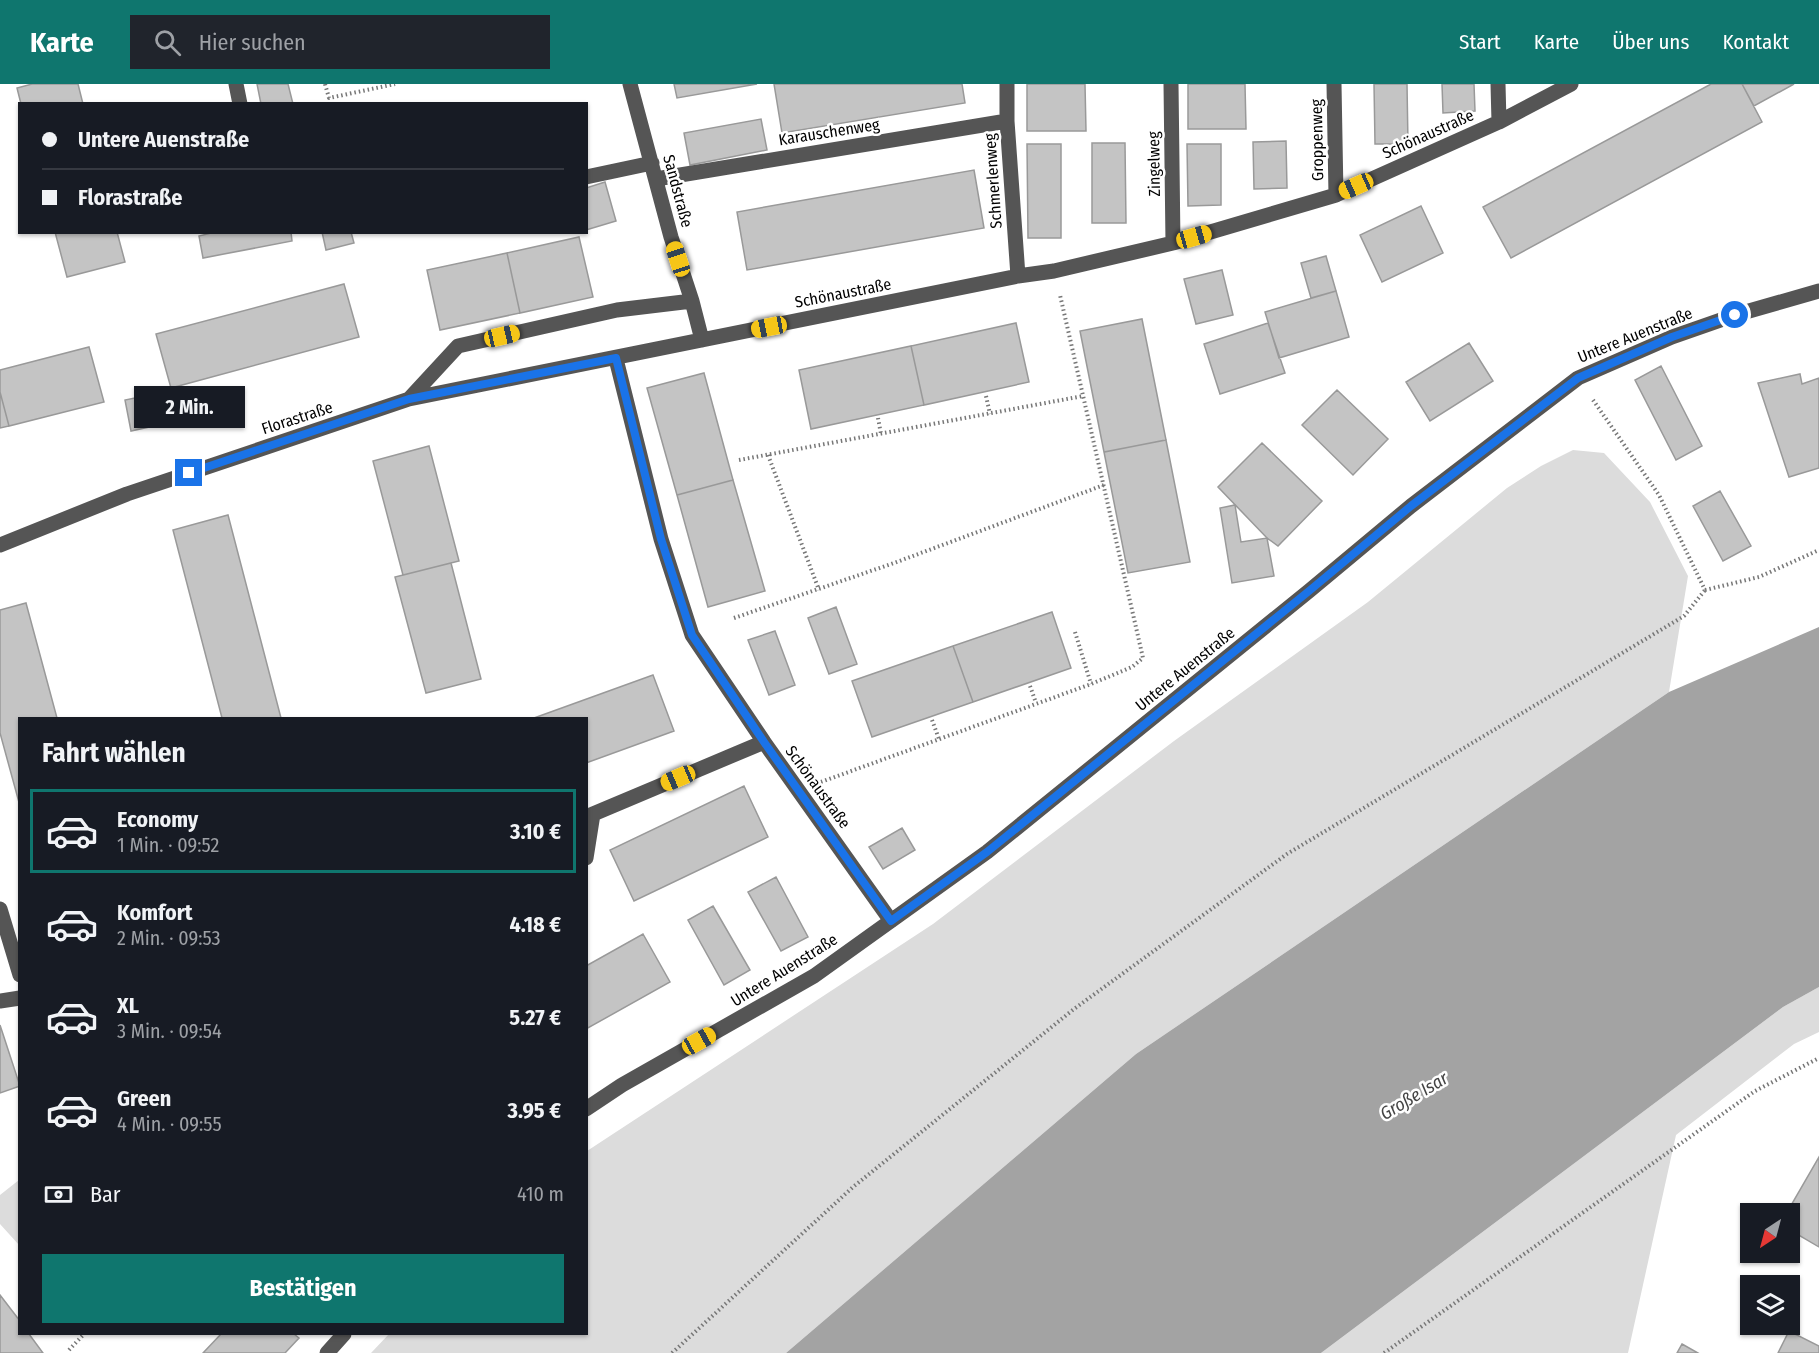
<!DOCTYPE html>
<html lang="de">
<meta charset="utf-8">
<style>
:root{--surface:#171b24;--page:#20242c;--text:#f1f3f6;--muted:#9ea1a6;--line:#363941;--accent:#0f766e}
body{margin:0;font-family:"Fira Sans Condensed",sans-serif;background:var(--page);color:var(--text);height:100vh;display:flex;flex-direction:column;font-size:22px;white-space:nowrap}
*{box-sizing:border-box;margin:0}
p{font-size:20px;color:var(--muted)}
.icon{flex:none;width:33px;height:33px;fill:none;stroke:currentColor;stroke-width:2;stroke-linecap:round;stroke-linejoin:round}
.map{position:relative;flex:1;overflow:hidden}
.sheet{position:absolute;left:18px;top:633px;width:570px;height:618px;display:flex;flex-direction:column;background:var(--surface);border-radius:0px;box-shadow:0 2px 4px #0004}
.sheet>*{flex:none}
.hud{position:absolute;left:18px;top:18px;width:570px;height:132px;border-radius:0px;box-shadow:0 2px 4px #0004;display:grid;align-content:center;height:132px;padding:0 24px;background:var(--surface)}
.needle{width:39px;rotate:216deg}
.fabs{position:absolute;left:1740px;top:1119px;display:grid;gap:12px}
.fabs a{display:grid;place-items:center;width:60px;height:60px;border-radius:0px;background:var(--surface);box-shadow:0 2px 4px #0004;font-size:30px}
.end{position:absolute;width:27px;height:27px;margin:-14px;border:8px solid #1a73e8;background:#fff;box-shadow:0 0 0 3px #fff}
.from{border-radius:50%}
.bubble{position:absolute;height:42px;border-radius:0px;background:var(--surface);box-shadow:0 2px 4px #0004;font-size:20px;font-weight:700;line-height:42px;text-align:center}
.car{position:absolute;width:18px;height:36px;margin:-18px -9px;border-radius:8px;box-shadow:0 0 4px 2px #0007;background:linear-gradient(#f5c518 24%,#345 0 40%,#f5c518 0 76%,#345 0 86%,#f5c518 0)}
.hud b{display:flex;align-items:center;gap:21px;height:57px;font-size:22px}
.hud b+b{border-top:2px solid var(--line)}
.hud i{width:15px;height:15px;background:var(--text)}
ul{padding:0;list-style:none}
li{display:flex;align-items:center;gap:18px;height:84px;margin:0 12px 9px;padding:0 12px;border:3px solid transparent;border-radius:0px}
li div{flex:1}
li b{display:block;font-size:22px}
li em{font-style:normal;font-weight:700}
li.selected{border-color:var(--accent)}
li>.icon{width:54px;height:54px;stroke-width:1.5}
h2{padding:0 24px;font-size:27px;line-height:72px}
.pay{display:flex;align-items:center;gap:15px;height:66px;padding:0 24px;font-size:22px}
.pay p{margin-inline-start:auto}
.primary-button{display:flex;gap:12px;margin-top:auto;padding:12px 24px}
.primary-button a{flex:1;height:69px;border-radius:0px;background:var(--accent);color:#fff;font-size:24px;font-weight:700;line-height:69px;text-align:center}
header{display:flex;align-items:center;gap:36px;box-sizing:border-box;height:84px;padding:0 30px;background:var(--accent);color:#fff}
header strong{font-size:28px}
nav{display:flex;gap:33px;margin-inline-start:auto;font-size:21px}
.search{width:420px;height:54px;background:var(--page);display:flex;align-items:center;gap:15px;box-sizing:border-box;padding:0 21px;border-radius:0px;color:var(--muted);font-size:22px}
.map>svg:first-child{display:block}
.green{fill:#dcdcdc}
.water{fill:#a3a3a3}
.building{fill:#c4c4c4;stroke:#999;stroke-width:1.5}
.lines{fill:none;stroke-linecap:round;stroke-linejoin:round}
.path{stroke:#777;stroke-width:4;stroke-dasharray:1.5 3;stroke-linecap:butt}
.minor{stroke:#555;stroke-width:15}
.route{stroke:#1a73e8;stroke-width:8}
.labels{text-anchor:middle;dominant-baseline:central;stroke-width:5;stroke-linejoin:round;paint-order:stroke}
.street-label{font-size:16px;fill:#000;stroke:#fff}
.water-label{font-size:18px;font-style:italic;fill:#444;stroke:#fff}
</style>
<header>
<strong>Karte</strong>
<div class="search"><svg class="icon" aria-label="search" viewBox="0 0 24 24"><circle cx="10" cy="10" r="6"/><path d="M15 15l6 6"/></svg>Hier suchen</div>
<nav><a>Start</a><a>Karte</a><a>Über uns</a><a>Kontakt</a></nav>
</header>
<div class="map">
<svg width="1819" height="1269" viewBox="0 0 1819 1269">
<rect width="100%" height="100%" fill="#fff"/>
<path class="green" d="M 1573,366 L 1604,369 L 1650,418 L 1688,492 L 1669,608 L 1136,970 L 786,1269 L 371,1269 L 389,1250 L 586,1250 L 587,1067 L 933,840 L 1174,657 L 1368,518 L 1507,404 L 1541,382 Z
M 1819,903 L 1819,948 L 1794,960 L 1676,1051 L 1628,1269 L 1321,1269 L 1783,923 Z
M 19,1096 L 19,1161 L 0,1140 L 0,1111 Z"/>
<path class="water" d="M 1819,543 L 1819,903 L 1783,923 L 1321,1269 L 786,1269 L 1136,970 L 1669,608 Z"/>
<path class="building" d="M 32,0 L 78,0 L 83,20 L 21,20 L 17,4 Z
M 257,0 L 288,0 L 293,20 L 261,20 Z
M 674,0 L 757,0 L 677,14 Z
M 774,0 L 962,0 L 965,19 L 782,49 Z
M 1027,0 L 1085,0 L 1086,47 L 1027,47 Z
M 1188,0 L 1245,0 L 1246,45 L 1188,45 Z
M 1374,0 L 1407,0 L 1408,60 L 1375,60 Z
M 1442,0 L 1474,0 L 1475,27 L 1443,29 Z
M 1711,0 L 1742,0 L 1762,38 L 1511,174 L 1483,123 Z
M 1742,0 L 1794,0 L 1754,22 Z
M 761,35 L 767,66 L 690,81 L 684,49 Z
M 1286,57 L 1287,104 L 1254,105 L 1253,58 Z
M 1092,59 L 1125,59 L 1126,139 L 1092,139 Z
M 1027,60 L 1061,60 L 1061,154 L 1028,154 Z
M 1187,60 L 1221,60 L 1221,121 L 1188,122 Z
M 974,86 L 984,144 L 747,186 L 737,128 Z
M 605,98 L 616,137 L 586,146 L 586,104 Z
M 1421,122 L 1443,169 L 1382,198 L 1360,151 Z
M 55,148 L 117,148 L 125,178 L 67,193 Z
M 215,148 L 291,148 L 292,157 L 203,174 L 199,152 Z
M 322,148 L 351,148 L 354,159 L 326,166 Z
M 579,153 L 593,213 L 520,229 L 507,169 Z
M 507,169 L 520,229 L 440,246 L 427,186 Z
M 1326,172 L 1336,207 L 1311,214 L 1301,179 Z
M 1222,186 L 1233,231 L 1196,240 L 1184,195 Z
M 344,200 L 359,253 L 171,304 L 156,250 Z
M 1336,207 L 1349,253 L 1279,274 L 1265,228 Z
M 1142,235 L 1166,356 L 1104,368 L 1080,247 Z
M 1016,239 L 1029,298 L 924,321 L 911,262 Z
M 1268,239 L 1285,289 L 1220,310 L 1204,260 Z
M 1469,259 L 1493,297 L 1430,337 L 1406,298 Z
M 911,262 L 924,321 L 811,345 L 799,286 Z
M 89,263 L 104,318 L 9,342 L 0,308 L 0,286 Z
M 1661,282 L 1702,362 L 1676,376 L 1635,296 Z
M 704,289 L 733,396 L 677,411 L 647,304 Z
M 1800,290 L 1802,300 L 1819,294 L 1819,384 L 1789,393 L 1758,299 Z
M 183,304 L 190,334 L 131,347 L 125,316 Z
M 1337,306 L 1388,355 L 1353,391 L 1302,341 Z
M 0,308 L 9,342 L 0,344 Z
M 1166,356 L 1190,478 L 1128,489 L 1104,368 Z
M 1262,359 L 1322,417 L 1278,462 L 1267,454 L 1218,403 Z
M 429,362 L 459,477 L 403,491 L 373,377 Z
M 733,396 L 765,507 L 708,523 L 677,411 Z
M 1720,407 L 1751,462 L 1723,477 L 1693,422 Z
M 1235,421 L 1241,458 L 1267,454 L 1274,492 L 1232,499 L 1220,424 Z
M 228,431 L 281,634 L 222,634 L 173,446 Z
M 451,479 L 481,595 L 426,609 L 395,493 Z
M 26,519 L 57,634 L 20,634 L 20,722 L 0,649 L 0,526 Z
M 836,523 L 857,580 L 829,590 L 808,534 Z
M 1052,528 L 1071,584 L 973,618 L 953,562 Z
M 775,547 L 795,601 L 769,611 L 748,556 Z
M 953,562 L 973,618 L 872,653 L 852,597 Z
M 653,591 L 674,647 L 586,679 L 586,634 L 534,634 Z
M 744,702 L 768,753 L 634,817 L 610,766 Z
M 902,744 L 915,766 L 883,785 L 869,763 Z
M 776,793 L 808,853 L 781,867 L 748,808 Z
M 713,822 L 750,886 L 724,901 L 688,836 Z
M 643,850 L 670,898 L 586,945 L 586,882 Z
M 0,941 L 20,1002 L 0,1009 Z
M 1819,1073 L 1819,1163 L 1790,1146 L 1790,1130 L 1786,1130 Z
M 0,1211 L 20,1237 L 20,1250 L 29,1250 L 43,1269 L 0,1269 Z
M 1789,1247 L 1819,1262 L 1819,1269 L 1778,1269 Z
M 221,1250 L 294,1250 L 299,1254 L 285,1269 L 203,1269 Z
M 1682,1260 L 1698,1269 L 1677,1269 Z"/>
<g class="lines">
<path class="path" d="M 325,0 L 329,14 L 395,0
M 986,312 L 990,330
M 1593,316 L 1659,411 L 1705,506
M 878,334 L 881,350
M 768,371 L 819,506
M 739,376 L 1083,312
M 1705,506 L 1759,493 L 1819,466
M 734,534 L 894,479 L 1104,401
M 1075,548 L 1091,600
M 1030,602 L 1036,619
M 932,636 L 939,655
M 821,698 L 1091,600 L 1132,583 L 1143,574 L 1060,211
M 69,1266 L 84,1250
M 672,1269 L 853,1103 L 1074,925 L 1287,770 L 1684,532 L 1705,506
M 1384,1269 L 1755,1007 L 1819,974"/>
<path class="minor" d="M 236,0 L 240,20
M 630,0 L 671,153 L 692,217 L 702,256
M 1007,0 L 1007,37 L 1018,192
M 1171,0 L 1173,159
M 1334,0 L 1336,111
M 1498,0 L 1499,38
M 586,93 L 652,79
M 656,95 L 1007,37
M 616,275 L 661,455 L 692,551 L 764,658 L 891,837
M 409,315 L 458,262 L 617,226 L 692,217
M 0,461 L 127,410 L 409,315 L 1018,192 L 1054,187 L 1173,159 L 1336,111 L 1499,38 L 1571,0
M 586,733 L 764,658
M 586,774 L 593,730
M 0,825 L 20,891
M 0,917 L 20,914
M 586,1025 L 622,1001 L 814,892 L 987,768 L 1309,507 L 1411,422 L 1578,294 L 1672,253 L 1735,231 L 1819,207
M 327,1269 L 344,1250"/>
</g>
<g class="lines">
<path class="route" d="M 189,389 L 409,315 L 616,274 L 661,455 L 692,551 L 764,658 L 891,837 L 987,768 L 1309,507 L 1411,422 L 1578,294 L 1672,253 L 1735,231"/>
</g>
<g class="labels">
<g class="street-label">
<text transform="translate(829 48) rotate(-9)">Karauschenweg</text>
<text transform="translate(1428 50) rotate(-24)">Schönaustraße</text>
<text transform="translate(1317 56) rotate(-91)">Groppenweg</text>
<text transform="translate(1154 80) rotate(-91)">Zingelweg</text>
<text transform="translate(993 97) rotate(-94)">Schmerlenweg</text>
<text transform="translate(678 107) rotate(75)">Sandstraße</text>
<text transform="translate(843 209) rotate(-11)">Schönaustraße</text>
<text transform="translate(1635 251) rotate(-22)">Untere Auenstraße</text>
<text transform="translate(297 334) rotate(-18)">Florastraße</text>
<text transform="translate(1185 585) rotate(-39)">Untere Auenstraße</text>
<text transform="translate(818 703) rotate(54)">Schönaustraße</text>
<text transform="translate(784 886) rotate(-32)">Untere Auenstraße</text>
</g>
<g class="water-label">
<text transform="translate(1414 1012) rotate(-31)">Große Isar</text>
</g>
</g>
</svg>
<div class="fabs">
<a><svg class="needle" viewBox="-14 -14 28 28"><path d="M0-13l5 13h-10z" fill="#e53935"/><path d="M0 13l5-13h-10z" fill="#9ea1a6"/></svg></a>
<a><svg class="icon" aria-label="layers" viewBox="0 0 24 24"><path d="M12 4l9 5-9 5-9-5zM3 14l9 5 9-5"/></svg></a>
</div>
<i class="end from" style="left:1735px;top:231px"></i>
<i class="end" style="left:189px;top:389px"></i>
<div class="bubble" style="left:134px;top:302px;width:111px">2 Min.</div>
<i class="car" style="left:1356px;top:102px;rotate:246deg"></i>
<i class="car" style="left:1194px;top:153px;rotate:74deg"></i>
<i class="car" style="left:678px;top:175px;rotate:342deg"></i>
<i class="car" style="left:769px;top:243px;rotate:259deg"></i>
<i class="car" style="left:502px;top:252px;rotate:77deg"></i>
<i class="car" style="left:678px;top:694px;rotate:247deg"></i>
<i class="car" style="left:699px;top:957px;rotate:61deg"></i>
<div class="hud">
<b><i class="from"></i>Untere Auenstraße</b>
<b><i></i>Florastraße</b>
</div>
<section class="sheet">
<h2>Fahrt wählen</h2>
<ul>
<li class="selected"><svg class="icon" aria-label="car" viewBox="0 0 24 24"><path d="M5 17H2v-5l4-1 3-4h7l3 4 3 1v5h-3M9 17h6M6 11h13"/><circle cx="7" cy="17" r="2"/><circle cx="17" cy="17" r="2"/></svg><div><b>Economy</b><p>1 Min. · 09:52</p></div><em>3.10 €</em></li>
<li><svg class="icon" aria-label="car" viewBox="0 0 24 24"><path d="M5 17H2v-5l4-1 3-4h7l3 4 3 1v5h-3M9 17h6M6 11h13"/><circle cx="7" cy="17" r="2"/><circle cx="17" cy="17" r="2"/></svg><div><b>Komfort</b><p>2 Min. · 09:53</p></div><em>4.18 €</em></li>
<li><svg class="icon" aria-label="car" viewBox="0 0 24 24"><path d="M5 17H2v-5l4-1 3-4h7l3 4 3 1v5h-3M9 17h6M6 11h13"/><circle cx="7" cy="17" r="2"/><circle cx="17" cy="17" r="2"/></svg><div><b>XL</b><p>3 Min. · 09:54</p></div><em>5.27 €</em></li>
<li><svg class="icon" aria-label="car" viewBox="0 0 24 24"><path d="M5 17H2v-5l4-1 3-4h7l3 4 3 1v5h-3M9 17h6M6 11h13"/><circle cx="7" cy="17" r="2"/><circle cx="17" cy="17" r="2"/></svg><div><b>Green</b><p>4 Min. · 09:55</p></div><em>3.95 €</em></li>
</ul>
<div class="pay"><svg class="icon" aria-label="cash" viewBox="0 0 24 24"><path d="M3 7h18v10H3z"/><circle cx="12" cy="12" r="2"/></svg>Bar<p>410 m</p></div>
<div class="primary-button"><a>Bestätigen</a></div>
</section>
</div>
